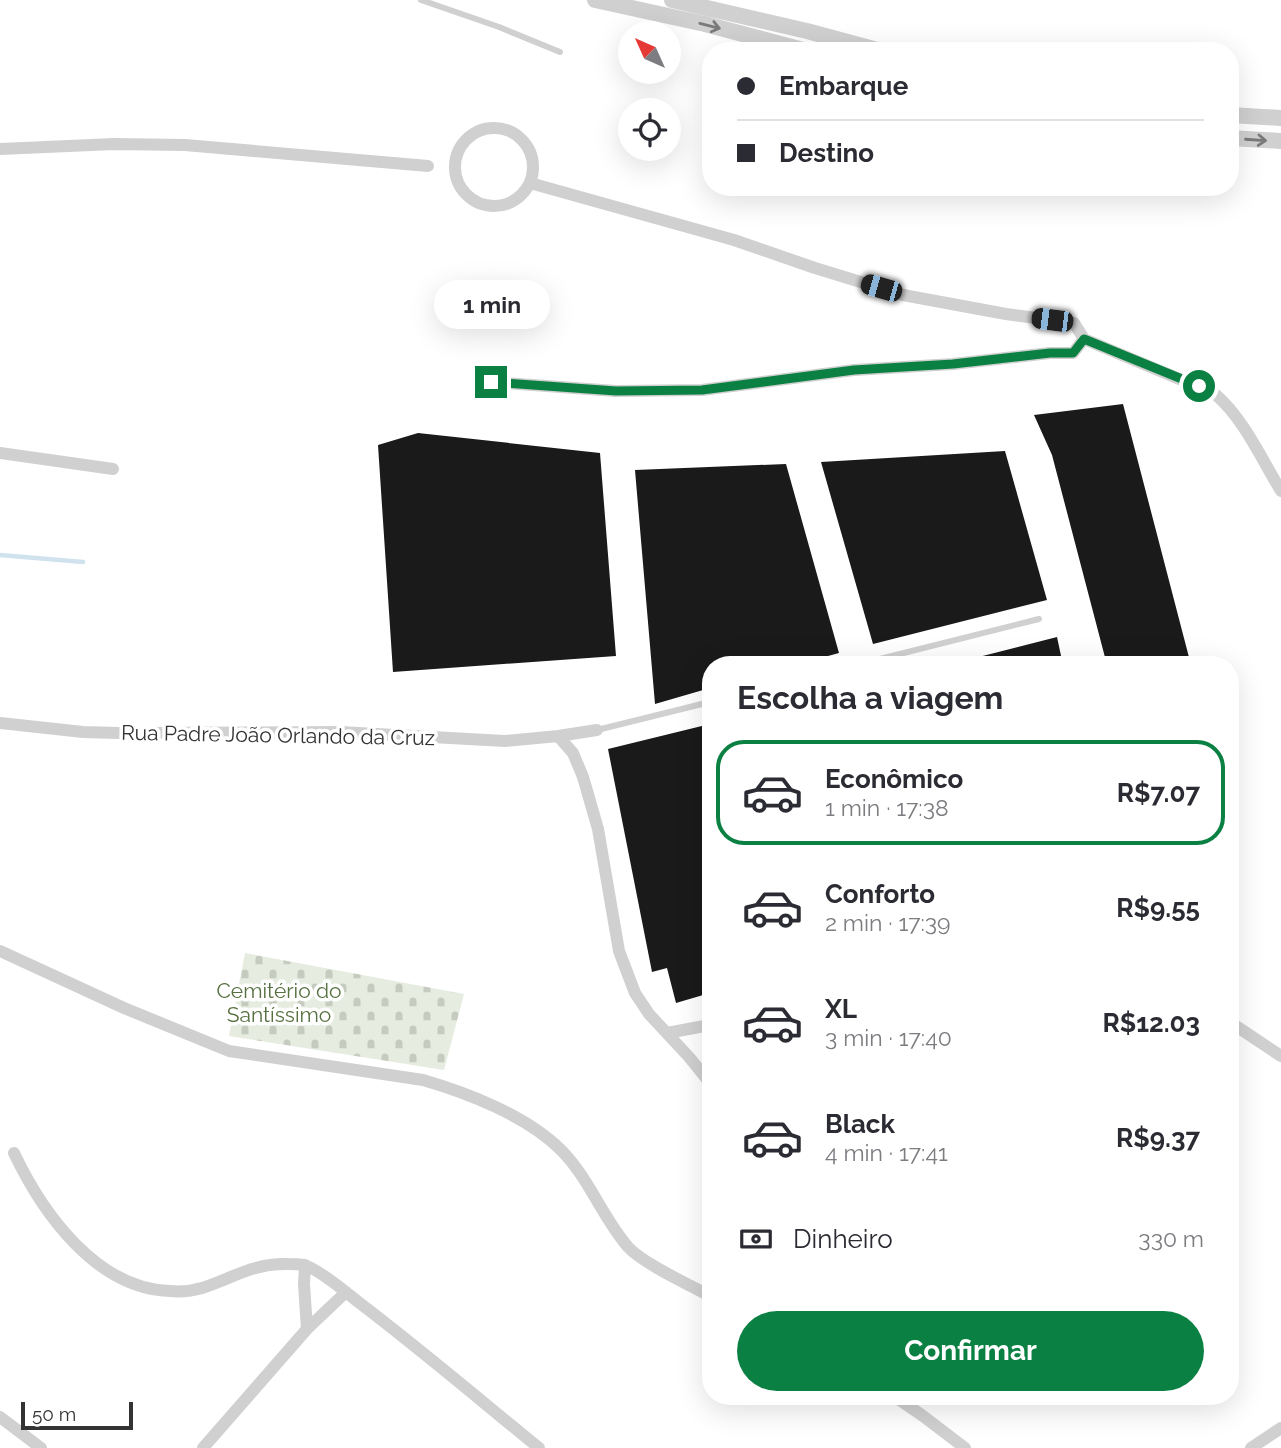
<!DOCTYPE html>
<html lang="pt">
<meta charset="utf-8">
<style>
:root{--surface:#fff;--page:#f2f2f3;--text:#2b2b33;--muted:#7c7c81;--line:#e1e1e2;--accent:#0b8043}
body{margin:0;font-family:Raleway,sans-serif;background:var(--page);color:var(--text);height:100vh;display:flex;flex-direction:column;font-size:26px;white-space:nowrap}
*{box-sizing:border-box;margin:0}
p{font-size:23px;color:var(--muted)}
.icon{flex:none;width:38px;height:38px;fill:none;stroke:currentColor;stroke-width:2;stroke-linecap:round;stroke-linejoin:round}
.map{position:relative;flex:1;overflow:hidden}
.side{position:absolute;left:702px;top:656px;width:537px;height:749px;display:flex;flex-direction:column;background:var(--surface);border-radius:28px;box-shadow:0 7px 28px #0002}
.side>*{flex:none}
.banner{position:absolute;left:702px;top:42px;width:537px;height:154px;border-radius:28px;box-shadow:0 7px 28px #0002;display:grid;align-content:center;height:154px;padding:0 35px;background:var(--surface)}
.needle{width:46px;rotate:315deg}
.buttons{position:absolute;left:618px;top:21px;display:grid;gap:14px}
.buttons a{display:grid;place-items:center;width:63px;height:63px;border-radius:50%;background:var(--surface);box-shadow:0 7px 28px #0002;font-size:35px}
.scale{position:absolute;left:21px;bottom:18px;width:112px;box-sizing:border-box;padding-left:7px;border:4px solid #333;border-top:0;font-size:19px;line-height:24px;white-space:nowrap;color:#333;-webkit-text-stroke:5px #fff;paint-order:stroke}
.end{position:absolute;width:32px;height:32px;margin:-16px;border:9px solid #0b8043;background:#fff;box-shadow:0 0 0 4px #fff}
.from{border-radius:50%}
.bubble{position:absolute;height:49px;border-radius:24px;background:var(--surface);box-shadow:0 7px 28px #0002;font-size:23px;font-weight:700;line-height:49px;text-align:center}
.car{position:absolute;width:21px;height:42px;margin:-21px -10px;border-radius:9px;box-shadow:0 0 5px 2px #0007;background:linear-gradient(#222 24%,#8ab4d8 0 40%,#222 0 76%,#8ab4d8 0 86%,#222 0)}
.banner b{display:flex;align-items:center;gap:24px;height:66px;font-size:26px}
.banner b+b{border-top:2px solid var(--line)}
.banner i{width:18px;height:18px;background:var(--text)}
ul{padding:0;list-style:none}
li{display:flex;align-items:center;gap:21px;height:105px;margin:0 14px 10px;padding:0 21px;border:4px solid transparent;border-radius:28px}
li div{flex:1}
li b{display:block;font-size:26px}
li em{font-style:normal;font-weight:700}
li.current{border-color:var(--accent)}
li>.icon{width:63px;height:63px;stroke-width:1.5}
h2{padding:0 35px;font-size:32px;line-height:84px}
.pay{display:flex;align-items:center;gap:18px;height:77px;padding:0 35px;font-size:26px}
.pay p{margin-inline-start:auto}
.cta{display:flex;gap:14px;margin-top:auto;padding:14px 35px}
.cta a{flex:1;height:80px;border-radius:42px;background:var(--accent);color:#fff;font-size:28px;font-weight:700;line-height:80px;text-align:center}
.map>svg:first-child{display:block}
.cemetery{fill:url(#cemetery-stones)}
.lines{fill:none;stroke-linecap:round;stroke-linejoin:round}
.stream{stroke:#cfe2ee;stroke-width:4.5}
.building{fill:#1a1a1a}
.service{stroke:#d0d0d0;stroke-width:6}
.minor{stroke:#d0d0d0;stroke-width:12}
.tertiary{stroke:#d0d0d0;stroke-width:16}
.oneway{stroke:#7a7a7a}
.route{stroke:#0b8043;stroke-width:9}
.labels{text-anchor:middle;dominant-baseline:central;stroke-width:7;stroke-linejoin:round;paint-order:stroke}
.street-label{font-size:21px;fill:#333;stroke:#fff}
.park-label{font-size:21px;fill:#56703f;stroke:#fff}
</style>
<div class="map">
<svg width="1281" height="1448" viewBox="0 0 1281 1448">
<defs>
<pattern id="cemetery-stones" width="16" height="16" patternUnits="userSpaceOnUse" patternTransform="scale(1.75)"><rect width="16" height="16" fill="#e6ecdf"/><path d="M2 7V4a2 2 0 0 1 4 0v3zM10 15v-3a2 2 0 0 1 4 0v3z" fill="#c6cbc0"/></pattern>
</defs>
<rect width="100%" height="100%" fill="#fff"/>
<path class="cemetery" d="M 245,953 L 464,994 L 444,1070 L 229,1036 Z"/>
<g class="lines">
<path class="stream" d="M 0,555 L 83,562"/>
</g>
<path class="building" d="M 1123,404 L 1191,665 L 1107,665 L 1052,455 L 1034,415 Z
M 418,433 L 600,453 L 616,656 L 393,672 L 378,445 Z
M 1005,451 L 1047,600 L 873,644 L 821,462 Z
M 786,464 L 839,653 L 795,665 L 710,665 L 710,688 L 655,704 L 635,470 Z
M 1057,637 L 1063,665 L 963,665 L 963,661 Z
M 710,724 L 710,993 L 676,1003 L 667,968 L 652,972 L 608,749 Z"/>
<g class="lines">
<path class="service" d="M 421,0 L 499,27 L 560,52
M 856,665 L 1039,619
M 597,730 L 710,702"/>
<path class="minor" d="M455 167a39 39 0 1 1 78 0a39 39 0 1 1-78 0Z
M 0,149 L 114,144 L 185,145 L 428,166
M 530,183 L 734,240 L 815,268 L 903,295 L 1006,314 L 1074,323 L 1084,339 L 1215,394 C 1244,419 1261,458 1281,491
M 491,382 L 616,391 L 702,390 L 854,370 L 953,364 L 1050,353 L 1073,353 L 1084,339
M 0,453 L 113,469
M 0,723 L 83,732 L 119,733 L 340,732 L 505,741 L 558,736 L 597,730
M 558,736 L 573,753 L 583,777 L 598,829 L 619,951 L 635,993 L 649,1014 L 689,1057 L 710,1083
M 0,951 L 124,1008 L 229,1051 L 423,1080 C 468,1093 527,1116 561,1150 C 589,1178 602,1217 628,1247 C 644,1264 688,1284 710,1296
M 1230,1022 L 1281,1056
M 667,1033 L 710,1025
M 14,1153 C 43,1214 97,1289 170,1291 C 181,1292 192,1291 202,1288 C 233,1278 253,1263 288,1264 C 293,1264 299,1264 304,1265 C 316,1268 346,1292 357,1301 C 419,1348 479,1399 539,1448
M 305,1265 L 304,1284 L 307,1329
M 894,1396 L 923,1416 L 965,1448
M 0,1417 L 41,1448
M 203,1448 L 307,1329 L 346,1292
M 1251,1448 L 1281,1428"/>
<path class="tertiary" d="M 595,0 L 705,24 L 807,51
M 672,0 L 807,31 L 881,51
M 1230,115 L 1281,118
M 1230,138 L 1281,141"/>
</g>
<defs><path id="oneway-shaft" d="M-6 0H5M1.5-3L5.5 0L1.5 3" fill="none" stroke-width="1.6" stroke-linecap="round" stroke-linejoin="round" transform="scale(1.75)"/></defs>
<g class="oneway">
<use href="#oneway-shaft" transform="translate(710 26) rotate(14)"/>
<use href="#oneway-shaft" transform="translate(1256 140) rotate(4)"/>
</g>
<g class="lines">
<path class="route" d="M 491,382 L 616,391 L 702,390 L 854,370 L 953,364 L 1050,353 L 1073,353 L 1084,339 L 1199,386"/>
</g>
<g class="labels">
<g class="street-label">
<text transform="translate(278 735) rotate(1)">Rua Padre João Orlando da Cruz</text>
</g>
<g class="park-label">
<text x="279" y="990">Cemitério do<tspan x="279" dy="24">Santíssimo</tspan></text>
</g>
</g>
</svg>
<div class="buttons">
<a><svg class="needle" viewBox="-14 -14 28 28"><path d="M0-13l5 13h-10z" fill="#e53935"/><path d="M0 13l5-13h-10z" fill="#7c7c81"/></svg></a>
<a><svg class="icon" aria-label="locate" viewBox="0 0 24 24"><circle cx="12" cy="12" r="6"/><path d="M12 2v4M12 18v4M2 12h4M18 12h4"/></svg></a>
</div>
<div class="scale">50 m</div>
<i class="end from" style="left:1199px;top:386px"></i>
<i class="end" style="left:491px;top:382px"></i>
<div class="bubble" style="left:434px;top:280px;width:116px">1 min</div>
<i class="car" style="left:881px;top:288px;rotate:286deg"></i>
<i class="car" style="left:1052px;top:320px;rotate:277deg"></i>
<div class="banner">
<b><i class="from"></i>Embarque</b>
<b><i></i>Destino</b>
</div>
<section class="side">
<h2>Escolha a viagem</h2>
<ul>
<li class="current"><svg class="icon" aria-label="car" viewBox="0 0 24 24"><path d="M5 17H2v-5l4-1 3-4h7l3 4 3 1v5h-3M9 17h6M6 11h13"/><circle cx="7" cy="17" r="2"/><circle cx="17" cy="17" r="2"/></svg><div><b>Econômico</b><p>1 min · 17:38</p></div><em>R$7.07</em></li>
<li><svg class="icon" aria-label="car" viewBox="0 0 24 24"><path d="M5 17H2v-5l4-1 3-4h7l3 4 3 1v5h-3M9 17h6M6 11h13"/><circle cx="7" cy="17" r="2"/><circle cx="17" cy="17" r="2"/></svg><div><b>Conforto</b><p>2 min · 17:39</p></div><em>R$9.55</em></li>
<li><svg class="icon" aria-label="car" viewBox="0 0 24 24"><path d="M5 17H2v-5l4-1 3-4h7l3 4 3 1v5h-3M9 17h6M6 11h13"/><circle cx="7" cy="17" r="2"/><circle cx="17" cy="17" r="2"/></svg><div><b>XL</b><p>3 min · 17:40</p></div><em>R$12.03</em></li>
<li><svg class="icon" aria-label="car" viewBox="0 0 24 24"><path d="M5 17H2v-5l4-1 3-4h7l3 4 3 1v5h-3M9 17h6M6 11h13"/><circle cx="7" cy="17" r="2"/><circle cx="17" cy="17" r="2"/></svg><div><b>Black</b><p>4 min · 17:41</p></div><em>R$9.37</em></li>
</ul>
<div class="pay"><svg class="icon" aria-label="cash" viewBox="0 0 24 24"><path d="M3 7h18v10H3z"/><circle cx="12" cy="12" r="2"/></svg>Dinheiro<p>330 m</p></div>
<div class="cta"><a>Confirmar</a></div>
</section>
</div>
